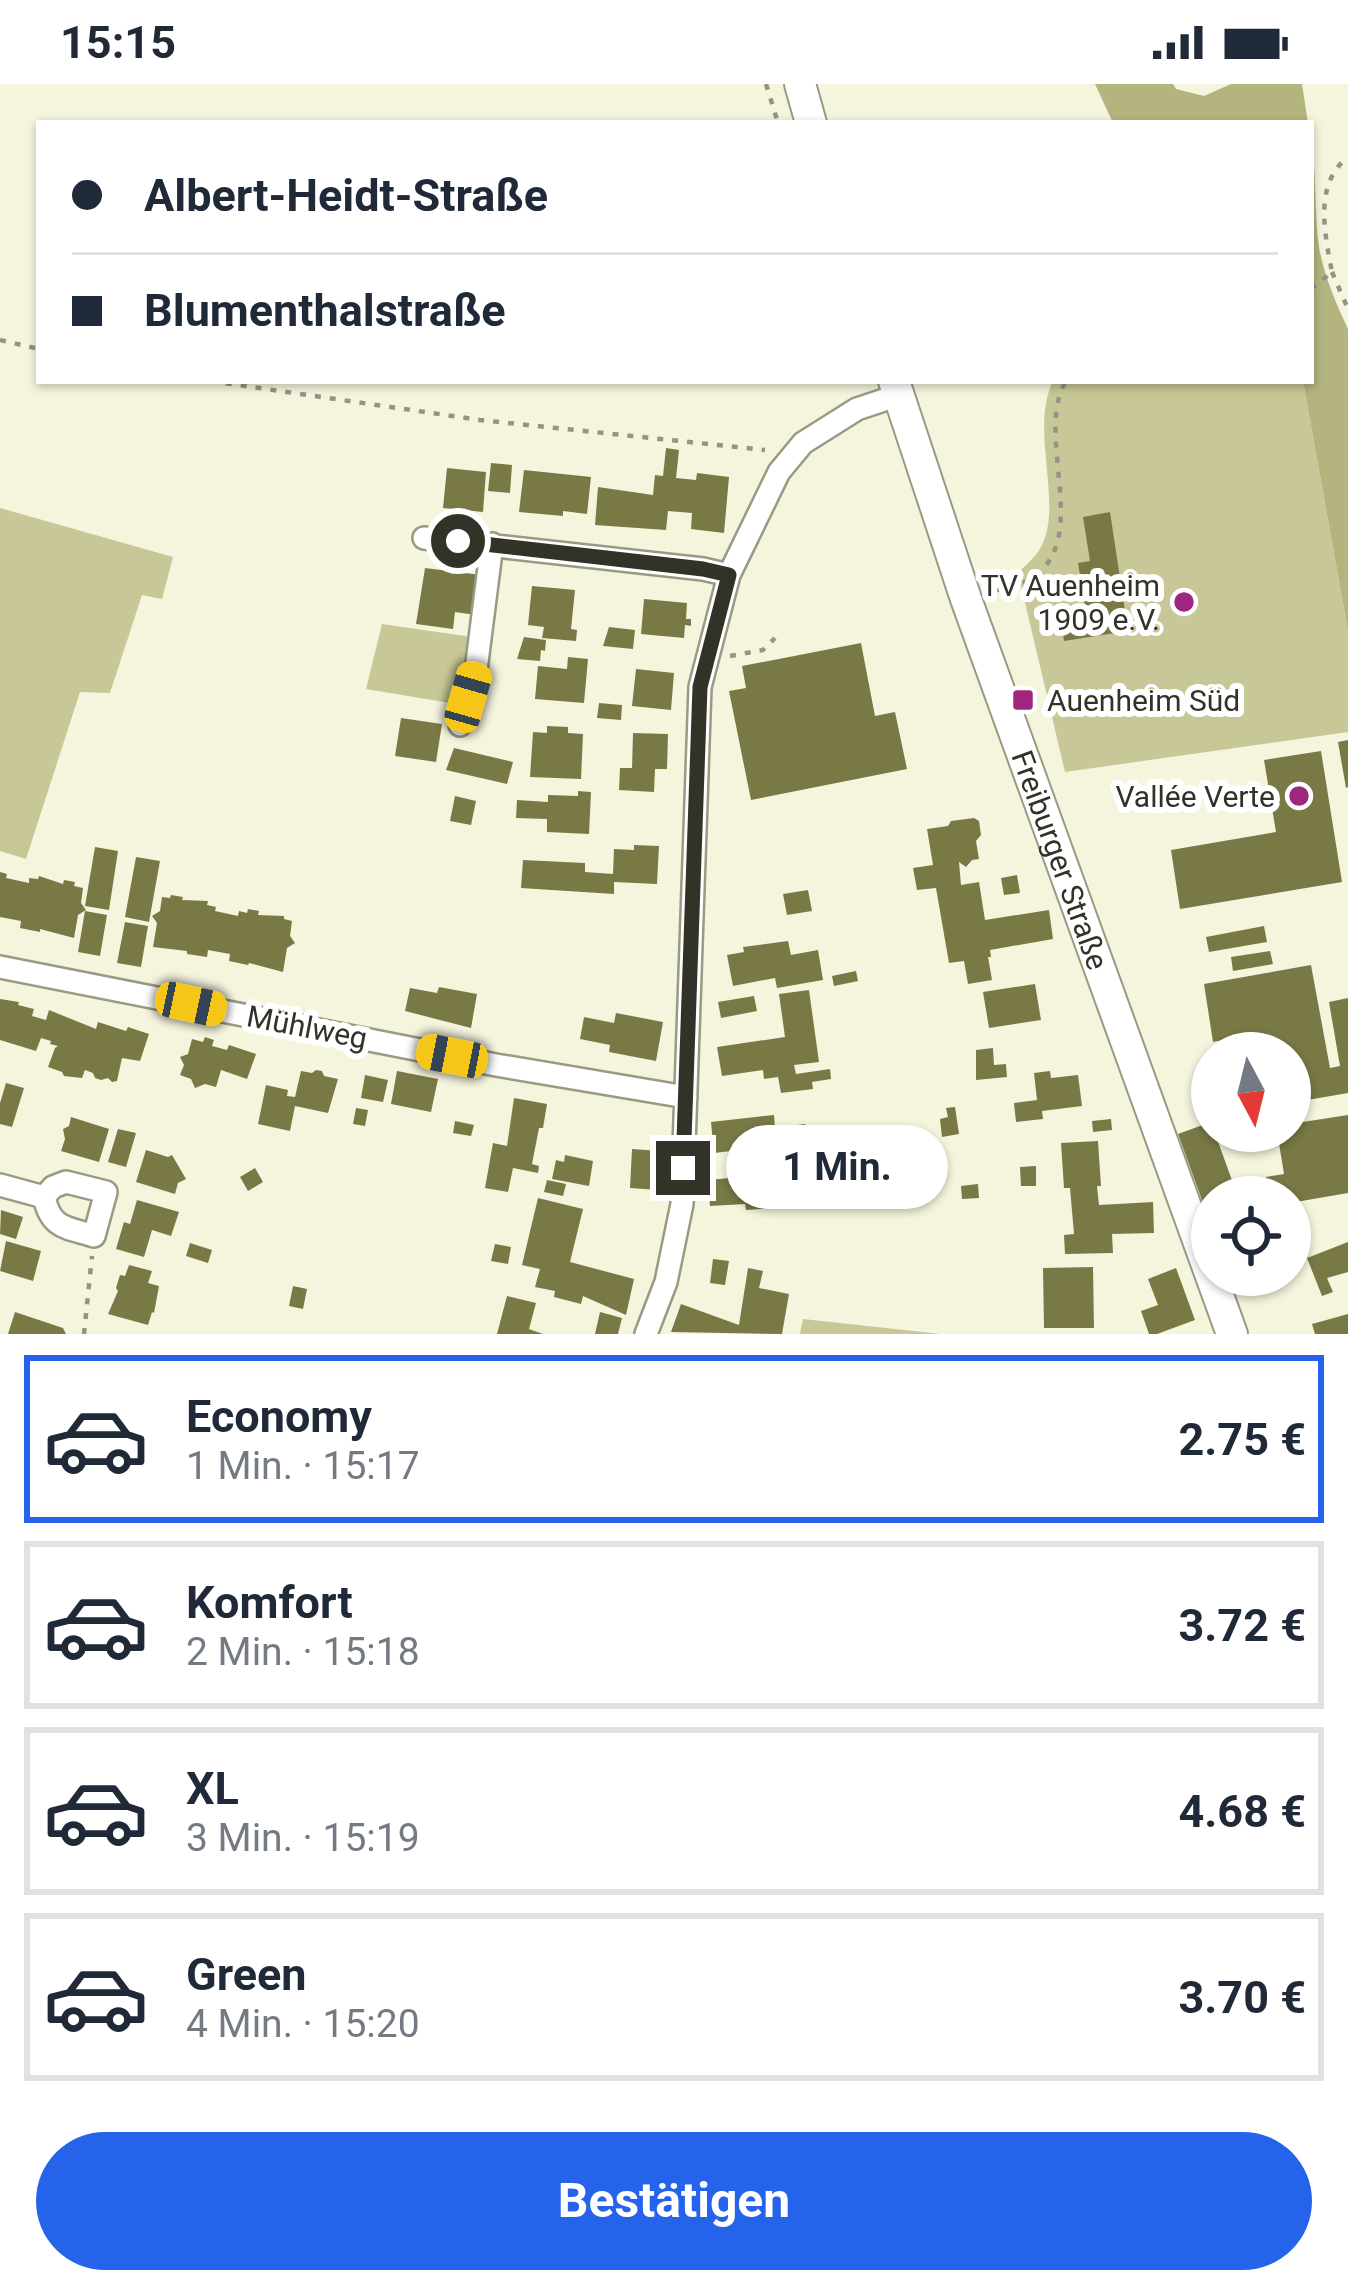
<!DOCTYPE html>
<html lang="de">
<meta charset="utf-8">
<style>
:root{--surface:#fff;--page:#f2f2f3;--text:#1f2937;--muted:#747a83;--line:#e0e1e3;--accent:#2563eb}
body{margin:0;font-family:Roboto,sans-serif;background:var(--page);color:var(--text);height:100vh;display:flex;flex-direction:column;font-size:45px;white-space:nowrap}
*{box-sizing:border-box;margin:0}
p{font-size:39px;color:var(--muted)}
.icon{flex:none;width:66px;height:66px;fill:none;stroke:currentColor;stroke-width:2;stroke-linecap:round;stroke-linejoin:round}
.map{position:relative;height:1250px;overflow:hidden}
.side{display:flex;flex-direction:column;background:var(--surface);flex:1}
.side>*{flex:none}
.top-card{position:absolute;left:36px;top:36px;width:1278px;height:264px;border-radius:0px;box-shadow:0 3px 9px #0004;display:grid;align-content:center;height:264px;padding:0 36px;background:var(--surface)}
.needle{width:78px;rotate:173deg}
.buttons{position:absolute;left:1191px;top:948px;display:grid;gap:24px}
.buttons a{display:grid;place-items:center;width:120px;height:120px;border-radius:50%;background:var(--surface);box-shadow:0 3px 9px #0004;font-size:60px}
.end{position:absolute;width:54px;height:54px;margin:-27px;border:15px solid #323229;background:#fff;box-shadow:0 0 0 6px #fff}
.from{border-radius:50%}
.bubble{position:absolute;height:84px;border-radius:42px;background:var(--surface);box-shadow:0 3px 9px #0004;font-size:39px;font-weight:700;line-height:84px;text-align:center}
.car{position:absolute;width:36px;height:72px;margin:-36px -18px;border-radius:15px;box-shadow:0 0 9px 3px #0007;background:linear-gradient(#f5c518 24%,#345 0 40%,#f5c518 0 76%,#345 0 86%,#f5c518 0)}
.top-card b{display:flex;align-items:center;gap:42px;height:114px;font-size:45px}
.top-card b+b{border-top:3px solid var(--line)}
.top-card i{width:30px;height:30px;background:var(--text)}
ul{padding:21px 0 0;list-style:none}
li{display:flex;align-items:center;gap:36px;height:168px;margin:0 24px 18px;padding:0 12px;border:6px solid var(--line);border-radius:0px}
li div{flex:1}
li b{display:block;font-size:45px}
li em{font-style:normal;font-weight:700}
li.selected{border-color:var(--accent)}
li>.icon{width:108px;height:108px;stroke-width:1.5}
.action{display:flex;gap:24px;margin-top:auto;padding:24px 36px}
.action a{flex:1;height:138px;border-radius:72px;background:var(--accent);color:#fff;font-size:48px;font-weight:700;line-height:138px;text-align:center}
.status{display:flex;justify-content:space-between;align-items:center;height:84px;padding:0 60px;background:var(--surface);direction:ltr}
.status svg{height:33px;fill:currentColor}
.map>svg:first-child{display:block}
.green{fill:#c7c797}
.forest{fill:#b4b47f}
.building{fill:#797946}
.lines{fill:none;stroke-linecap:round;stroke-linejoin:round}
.street-casing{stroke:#999a83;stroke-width:26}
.secondary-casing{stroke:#999a83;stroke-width:34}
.path{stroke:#949484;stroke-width:4.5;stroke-dasharray:6 9;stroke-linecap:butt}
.street{stroke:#fff;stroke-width:21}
.secondary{stroke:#fff;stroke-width:30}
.route{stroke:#323229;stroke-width:15}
.poi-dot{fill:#9f277f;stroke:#fff;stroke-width:4.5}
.labels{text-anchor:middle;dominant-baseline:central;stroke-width:12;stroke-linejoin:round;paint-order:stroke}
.poi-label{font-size:30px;fill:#323229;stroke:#fff;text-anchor:end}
.street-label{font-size:30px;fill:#323229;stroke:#fff}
</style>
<div class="status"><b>15:15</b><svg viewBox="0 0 49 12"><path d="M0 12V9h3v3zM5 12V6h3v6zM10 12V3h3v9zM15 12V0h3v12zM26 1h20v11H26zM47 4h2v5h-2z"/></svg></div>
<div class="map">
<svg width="1348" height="1250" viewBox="0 0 1348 1250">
<rect width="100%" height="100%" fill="#f5f5de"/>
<path class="green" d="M 1053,297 L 1303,297 L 1348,547 L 1348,648 L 1065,688 L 1018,489 C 1024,483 1032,476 1038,468 C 1067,426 1028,348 1053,297 Z
M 0,424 L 173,473 L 162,515 L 142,511 L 110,609 L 80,608 L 26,775 L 0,767 Z
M 382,540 L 479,554 L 462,621 L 366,605 Z
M 803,1235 L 941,1250 L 800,1250 Z"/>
<path class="forest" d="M 1095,0 L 1173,0 L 1176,5 L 1204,12 L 1231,0 L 1302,0 L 1308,39 L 1113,39 Z
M 1311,56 C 1317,92 1314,128 1319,163 C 1324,192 1336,219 1348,245 L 1348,547 L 1303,297 L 1311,297 Z"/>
<path class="building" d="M 666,364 L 679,366 L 676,394 L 696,396 L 697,389 L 729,393 L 724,449 L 691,445 L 692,429 L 668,427 L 666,446 L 595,441 L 598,403 L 653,411 L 655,391 L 663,392 Z
M 491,379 L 512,381 L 510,409 L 488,407 Z
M 447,384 L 486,388 L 483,428 L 443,424 Z
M 524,386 L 591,393 L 587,430 L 563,427 L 563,432 L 519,428 Z
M 1110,428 L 1128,547 L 1064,557 L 1060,527 L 1085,523 L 1078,479 L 1090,477 L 1083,433 Z
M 425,484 L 481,491 L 476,531 L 455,528 L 453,545 L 416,540 Z
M 532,502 L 575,506 L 571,545 L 577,546 L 576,557 L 542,554 L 544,543 L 528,541 Z
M 644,515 L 687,519 L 686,535 L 691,535 L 691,542 L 685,541 L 684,554 L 641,550 Z
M 609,543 L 635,546 L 633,565 L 603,562 Z
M 524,553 L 546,556 L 545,567 L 541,566 L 540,577 L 517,575 Z
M 861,559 L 875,632 L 895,628 L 907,685 L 751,716 L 729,607 L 746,604 L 742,582 Z
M 568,573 L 588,575 L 584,619 L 535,615 L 538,582 L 567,585 Z
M 636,585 L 674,589 L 671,626 L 632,622 Z
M 599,619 L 622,621 L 621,636 L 597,634 Z
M 401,634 L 442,640 L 436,678 L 395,672 Z
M 547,642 L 568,643 L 568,649 L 583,650 L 581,695 L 530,693 L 533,648 L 547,649 Z
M 633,649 L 668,650 L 667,685 L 655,685 L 654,708 L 619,706 L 620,684 L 632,684 Z
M 1348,656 L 1348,703 L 1346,704 L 1338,658 Z
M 454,664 L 513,678 L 507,700 L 446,686 Z
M 1321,667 L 1342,798 L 1180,825 L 1171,766 L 1276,748 L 1264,676 Z
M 578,707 L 591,708 L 589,750 L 547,748 L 547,735 L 516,734 L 517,716 L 548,718 L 548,711 L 578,712 Z
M 455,712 L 476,717 L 471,741 L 450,737 Z
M 974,734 L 979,737 L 981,751 L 976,757 L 979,775 L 972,776 L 966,783 L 959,778 L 961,801 L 979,798 L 985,836 L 1049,826 L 1053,855 L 990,866 L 991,873 L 988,873 L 992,896 L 968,900 L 964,877 L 949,879 L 936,804 L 917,806 L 913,784 L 933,781 L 927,745 L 948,742 L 951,737 Z
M 634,761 L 659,762 L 657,800 L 614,798 L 614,810 L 521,804 L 523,776 L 585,779 L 585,788 L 613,790 L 614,765 L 634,766 Z
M 95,763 L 118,767 L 109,826 L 85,822 Z
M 136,773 L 160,777 L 149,838 L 125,833 Z
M 0,788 L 7,790 L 6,794 L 29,799 L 29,794 L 38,795 L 39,792 L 63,800 L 64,796 L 75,798 L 74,802 L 83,804 L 81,819 L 86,826 L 78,831 L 74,854 L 40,845 L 40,848 L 20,844 L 21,837 L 0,833 Z
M 1017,791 L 1020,809 L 1004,811 L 1001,794 Z
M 808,806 L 812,827 L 787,831 L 783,810 Z
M 171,811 L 183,813 L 182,816 L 208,817 L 207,821 L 216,823 L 215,827 L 238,832 L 239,827 L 247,829 L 248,825 L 259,827 L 258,831 L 284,832 L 284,835 L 292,837 L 290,852 L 295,859 L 287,864 L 283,888 L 249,879 L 248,881 L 229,877 L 230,870 L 208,866 L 207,873 L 187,870 L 187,867 L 153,863 L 157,839 L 152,832 L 160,827 L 162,813 L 170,814 Z
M 85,827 L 107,831 L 100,872 L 78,868 Z
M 125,838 L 148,842 L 141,883 L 117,879 Z
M 1264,842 L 1267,858 L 1209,868 L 1206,853 Z
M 788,857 L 791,871 L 818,866 L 823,896 L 777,904 L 775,894 L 733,902 L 727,871 L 744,868 L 743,863 Z
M 1270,867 L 1273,880 L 1233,887 L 1231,873 Z
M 1311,881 L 1330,984 L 1340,982 L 1329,918 L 1348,914 L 1348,1009 L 1290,1019 L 1290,969 L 1236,969 L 1233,954 L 1213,958 L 1204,900 Z
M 856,887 L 858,897 L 834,902 L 832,892 Z
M 1035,900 L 1041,936 L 989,944 L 983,908 Z
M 439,903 L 477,910 L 471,944 L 405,927 L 410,904 L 437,909 Z
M 809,906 L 819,978 L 794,981 L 796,990 L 830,985 L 831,995 L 812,998 L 813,1005 L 781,1009 L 778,993 L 764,995 L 763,986 L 722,992 L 717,963 L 785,953 L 779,910 Z
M 754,912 L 757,927 L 721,934 L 718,918 Z
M 0,915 L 19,918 L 18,921 L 34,925 L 32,932 L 46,936 L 49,926 L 96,945 L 98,938 L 126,947 L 128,943 L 149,950 L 140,977 L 122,974 L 117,997 L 112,998 L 108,994 L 101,996 L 95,994 L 93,989 L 85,986 L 82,994 L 64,992 L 62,988 L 48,983 L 55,964 L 58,962 L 50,960 L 51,957 L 41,954 L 36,967 L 0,956 Z
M 616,929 L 663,938 L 656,977 L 609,968 L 610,961 L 580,955 L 584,933 L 614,939 Z
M 205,953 L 214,956 L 212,962 L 227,966 L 229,961 L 256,970 L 247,995 L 221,986 L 216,1003 L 205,1000 L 195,1004 L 191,995 L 180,991 L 184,981 L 180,973 L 188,970 L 192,955 L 203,958 Z
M 993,964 L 994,981 L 1006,980 L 1007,993 L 976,996 L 976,966 Z
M 316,986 L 322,987 L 324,992 L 338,995 L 328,1029 L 295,1022 L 290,1047 L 258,1040 L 266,1001 L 288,1006 L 287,1012 L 295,1013 L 301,987 L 312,989 Z
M 397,987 L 438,995 L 431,1028 L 391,1020 Z
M 1050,987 L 1051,994 L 1078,991 L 1082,1022 L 1042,1027 L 1043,1035 L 1016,1038 L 1014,1019 L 1037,1016 L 1034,989 Z
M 365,991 L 388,996 L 383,1018 L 361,1014 Z
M 6,999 L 24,1004 L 12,1043 L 0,1040 L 0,1019 Z
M 514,1014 L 547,1020 L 543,1044 L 539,1044 L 532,1080 L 539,1082 L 538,1089 L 513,1084 L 508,1108 L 485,1104 L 493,1059 L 507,1062 Z
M 955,1023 L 959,1050 L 942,1053 L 940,1035 L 948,1033 L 946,1024 Z
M 356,1024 L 368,1026 L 365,1042 L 353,1040 Z
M 774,1031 L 775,1044 L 805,1040 L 808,1063 L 778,1067 L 778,1069 L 811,1066 L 813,1090 L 790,1091 L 793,1123 L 746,1126 L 745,1120 L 710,1122 L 708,1096 L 763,1091 L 758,1064 L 714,1069 L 711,1038 Z
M 1348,1031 L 1348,1109 L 1290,1119 L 1290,1113 L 1269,1113 L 1266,1093 L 1284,1090 L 1277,1047 L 1290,1047 L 1290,1040 Z
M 71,1033 L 109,1045 L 99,1078 L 61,1067 L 65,1055 L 63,1045 L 69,1042 Z
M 1111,1035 L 1112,1046 L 1093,1048 L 1092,1037 Z
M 455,1037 L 474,1041 L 471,1052 L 453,1049 Z
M 1211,1038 L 1238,1113 L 1212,1113 L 1211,1141 L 1178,1050 Z
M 118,1045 L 136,1049 L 126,1083 L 108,1078 Z
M 884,1046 L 886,1059 L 873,1061 L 872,1048 Z
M 864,1053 L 865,1064 L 846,1066 L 845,1055 Z
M 1098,1057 L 1101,1102 L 1097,1102 L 1099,1121 L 1153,1118 L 1154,1149 L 1112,1150 L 1113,1169 L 1065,1170 L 1064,1151 L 1074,1150 L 1070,1104 L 1064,1104 L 1061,1059 Z
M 632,1065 L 660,1067 L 658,1106 L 630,1104 Z
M 146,1066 L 168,1073 L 172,1071 L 186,1095 L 178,1099 L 175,1110 L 136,1098 Z
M 565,1071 L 593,1077 L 589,1102 L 552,1095 L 556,1076 L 564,1078 Z
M 1036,1082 L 1036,1102 L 1021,1102 L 1020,1083 Z
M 255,1084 L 263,1098 L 248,1107 L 240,1093 Z
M 547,1096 L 566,1100 L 563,1112 L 544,1108 Z
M 978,1100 L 979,1114 L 962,1115 L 961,1102 Z
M 538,1114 L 583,1125 L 570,1178 L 634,1195 L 626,1231 L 583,1212 L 581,1220 L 554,1213 L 555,1207 L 535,1203 L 540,1185 L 522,1181 Z
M 137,1116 L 179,1128 L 171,1152 L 152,1146 L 144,1173 L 116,1165 L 124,1138 L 130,1140 Z
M 1,1126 L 23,1133 L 16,1155 L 0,1150 Z
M 6,1157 L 41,1167 L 33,1197 L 0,1187 Z
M 1348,1158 L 1348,1188 L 1327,1194 L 1333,1208 L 1322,1212 L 1307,1174 Z
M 190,1159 L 212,1166 L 208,1179 L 186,1172 Z
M 495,1160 L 511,1163 L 508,1180 L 491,1177 Z
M 713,1175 L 729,1177 L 725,1201 L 710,1199 Z
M 129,1181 L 152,1187 L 148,1199 L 159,1202 L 154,1229 L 152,1228 L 148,1241 L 108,1230 L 118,1207 L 116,1204 L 120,1191 L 125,1192 Z
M 1093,1183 L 1094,1244 L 1044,1244 L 1043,1184 Z
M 748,1184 L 763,1187 L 759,1204 L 789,1210 L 782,1250 L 671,1248 L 681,1220 L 739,1241 Z
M 1176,1184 L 1195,1236 L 1157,1250 L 1149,1250 L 1141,1227 L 1158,1221 L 1148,1195 Z
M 293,1202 L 307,1205 L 303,1225 L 289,1222 Z
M 507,1212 L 536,1219 L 529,1245 L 543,1250 L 497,1250 Z
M 15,1228 L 63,1244 L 66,1250 L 8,1250 Z
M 600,1228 L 622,1234 L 618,1250 L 595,1250 Z
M 1348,1230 L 1348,1250 L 1315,1250 L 1312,1240 Z"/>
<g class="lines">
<defs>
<path id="street" d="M 424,454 L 703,485 L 729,491
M 460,641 L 476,586 L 492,460
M 0,883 L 496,981 L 686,1013
M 66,1098 L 106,1108 L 94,1152 C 66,1143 51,1145 44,1113 L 53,1103 Z
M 0,1101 L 44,1113
M 646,1250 L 666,1198 L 682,1120 L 700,603 L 729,491 L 779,388 L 803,359 L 857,325 L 899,311"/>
<g id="secondary">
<path d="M 800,0 L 811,39"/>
<path id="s1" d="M 894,297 L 966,515 L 1232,1250"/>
</g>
</defs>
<use href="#street" class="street-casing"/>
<use href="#secondary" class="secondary-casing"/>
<path class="path" d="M 766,0 L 778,39
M 1332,188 L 1348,225
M 1311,205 L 1332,188 C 1325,151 1313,100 1348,73
M 0,256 L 39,265
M 211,297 L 480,336 L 765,366
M 994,507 C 1006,504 1020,502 1030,495 C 1094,457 1033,351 1066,297
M 730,572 L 763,566 L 775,554
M 84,1250 L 92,1172"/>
<use href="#street" class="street"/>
<use href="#secondary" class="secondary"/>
</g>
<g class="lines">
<path class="route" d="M 458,457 L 703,485 L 729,491 L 700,603 L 683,1084"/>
</g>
<g class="poi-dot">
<circle cx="1184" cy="518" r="12"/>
<rect x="1011" y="604" width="24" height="24" rx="6"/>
<circle cx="1299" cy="712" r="12"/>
</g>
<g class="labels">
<g class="poi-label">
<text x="1160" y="501">TV Auenheim<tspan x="1160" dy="34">1909 e.V.</tspan></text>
<text x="1047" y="616" text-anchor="start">Auenheim Süd</text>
<text x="1275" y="712">Vallée Verte</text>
</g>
<g class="street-label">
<text stroke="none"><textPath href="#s1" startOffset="507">Freiburger Straße</textPath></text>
<text transform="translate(307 943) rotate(11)">Mühlweg</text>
</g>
</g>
</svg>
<div class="buttons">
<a><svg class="needle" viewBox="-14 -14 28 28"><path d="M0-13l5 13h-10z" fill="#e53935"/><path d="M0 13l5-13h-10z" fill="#747a83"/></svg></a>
<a><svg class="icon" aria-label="locate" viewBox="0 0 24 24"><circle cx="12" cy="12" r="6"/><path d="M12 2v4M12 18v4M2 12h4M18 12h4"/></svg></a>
</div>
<i class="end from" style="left:458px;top:457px"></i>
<i class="end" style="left:683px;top:1084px"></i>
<div class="bubble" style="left:726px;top:1041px;width:222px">1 Min.</div>
<i class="car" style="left:468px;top:613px;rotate:16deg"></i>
<i class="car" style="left:191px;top:920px;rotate:102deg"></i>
<i class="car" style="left:452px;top:972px;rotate:281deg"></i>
<div class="top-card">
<b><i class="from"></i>Albert-Heidt-Straße</b>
<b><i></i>Blumenthalstraße</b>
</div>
</div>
<section class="side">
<ul>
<li class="selected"><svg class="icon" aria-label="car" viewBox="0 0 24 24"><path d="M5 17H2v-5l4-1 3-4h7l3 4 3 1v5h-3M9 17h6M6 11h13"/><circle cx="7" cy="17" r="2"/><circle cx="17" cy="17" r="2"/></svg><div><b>Economy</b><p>1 Min. · 15:17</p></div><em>2.75 €</em></li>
<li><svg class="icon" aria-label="car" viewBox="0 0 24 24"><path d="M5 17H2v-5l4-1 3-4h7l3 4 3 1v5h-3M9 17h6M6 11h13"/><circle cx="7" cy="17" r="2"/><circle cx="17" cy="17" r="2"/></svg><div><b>Komfort</b><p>2 Min. · 15:18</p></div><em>3.72 €</em></li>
<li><svg class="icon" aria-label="car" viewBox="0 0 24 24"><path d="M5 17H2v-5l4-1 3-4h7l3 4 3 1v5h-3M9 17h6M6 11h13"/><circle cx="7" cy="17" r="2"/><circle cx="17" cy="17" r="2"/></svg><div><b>XL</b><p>3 Min. · 15:19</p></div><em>4.68 €</em></li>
<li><svg class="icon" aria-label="car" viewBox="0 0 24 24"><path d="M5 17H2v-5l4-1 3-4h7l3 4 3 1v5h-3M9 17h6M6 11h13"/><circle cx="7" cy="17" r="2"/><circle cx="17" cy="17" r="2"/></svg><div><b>Green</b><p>4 Min. · 15:20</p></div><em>3.70 €</em></li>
</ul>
<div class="action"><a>Bestätigen</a></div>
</section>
